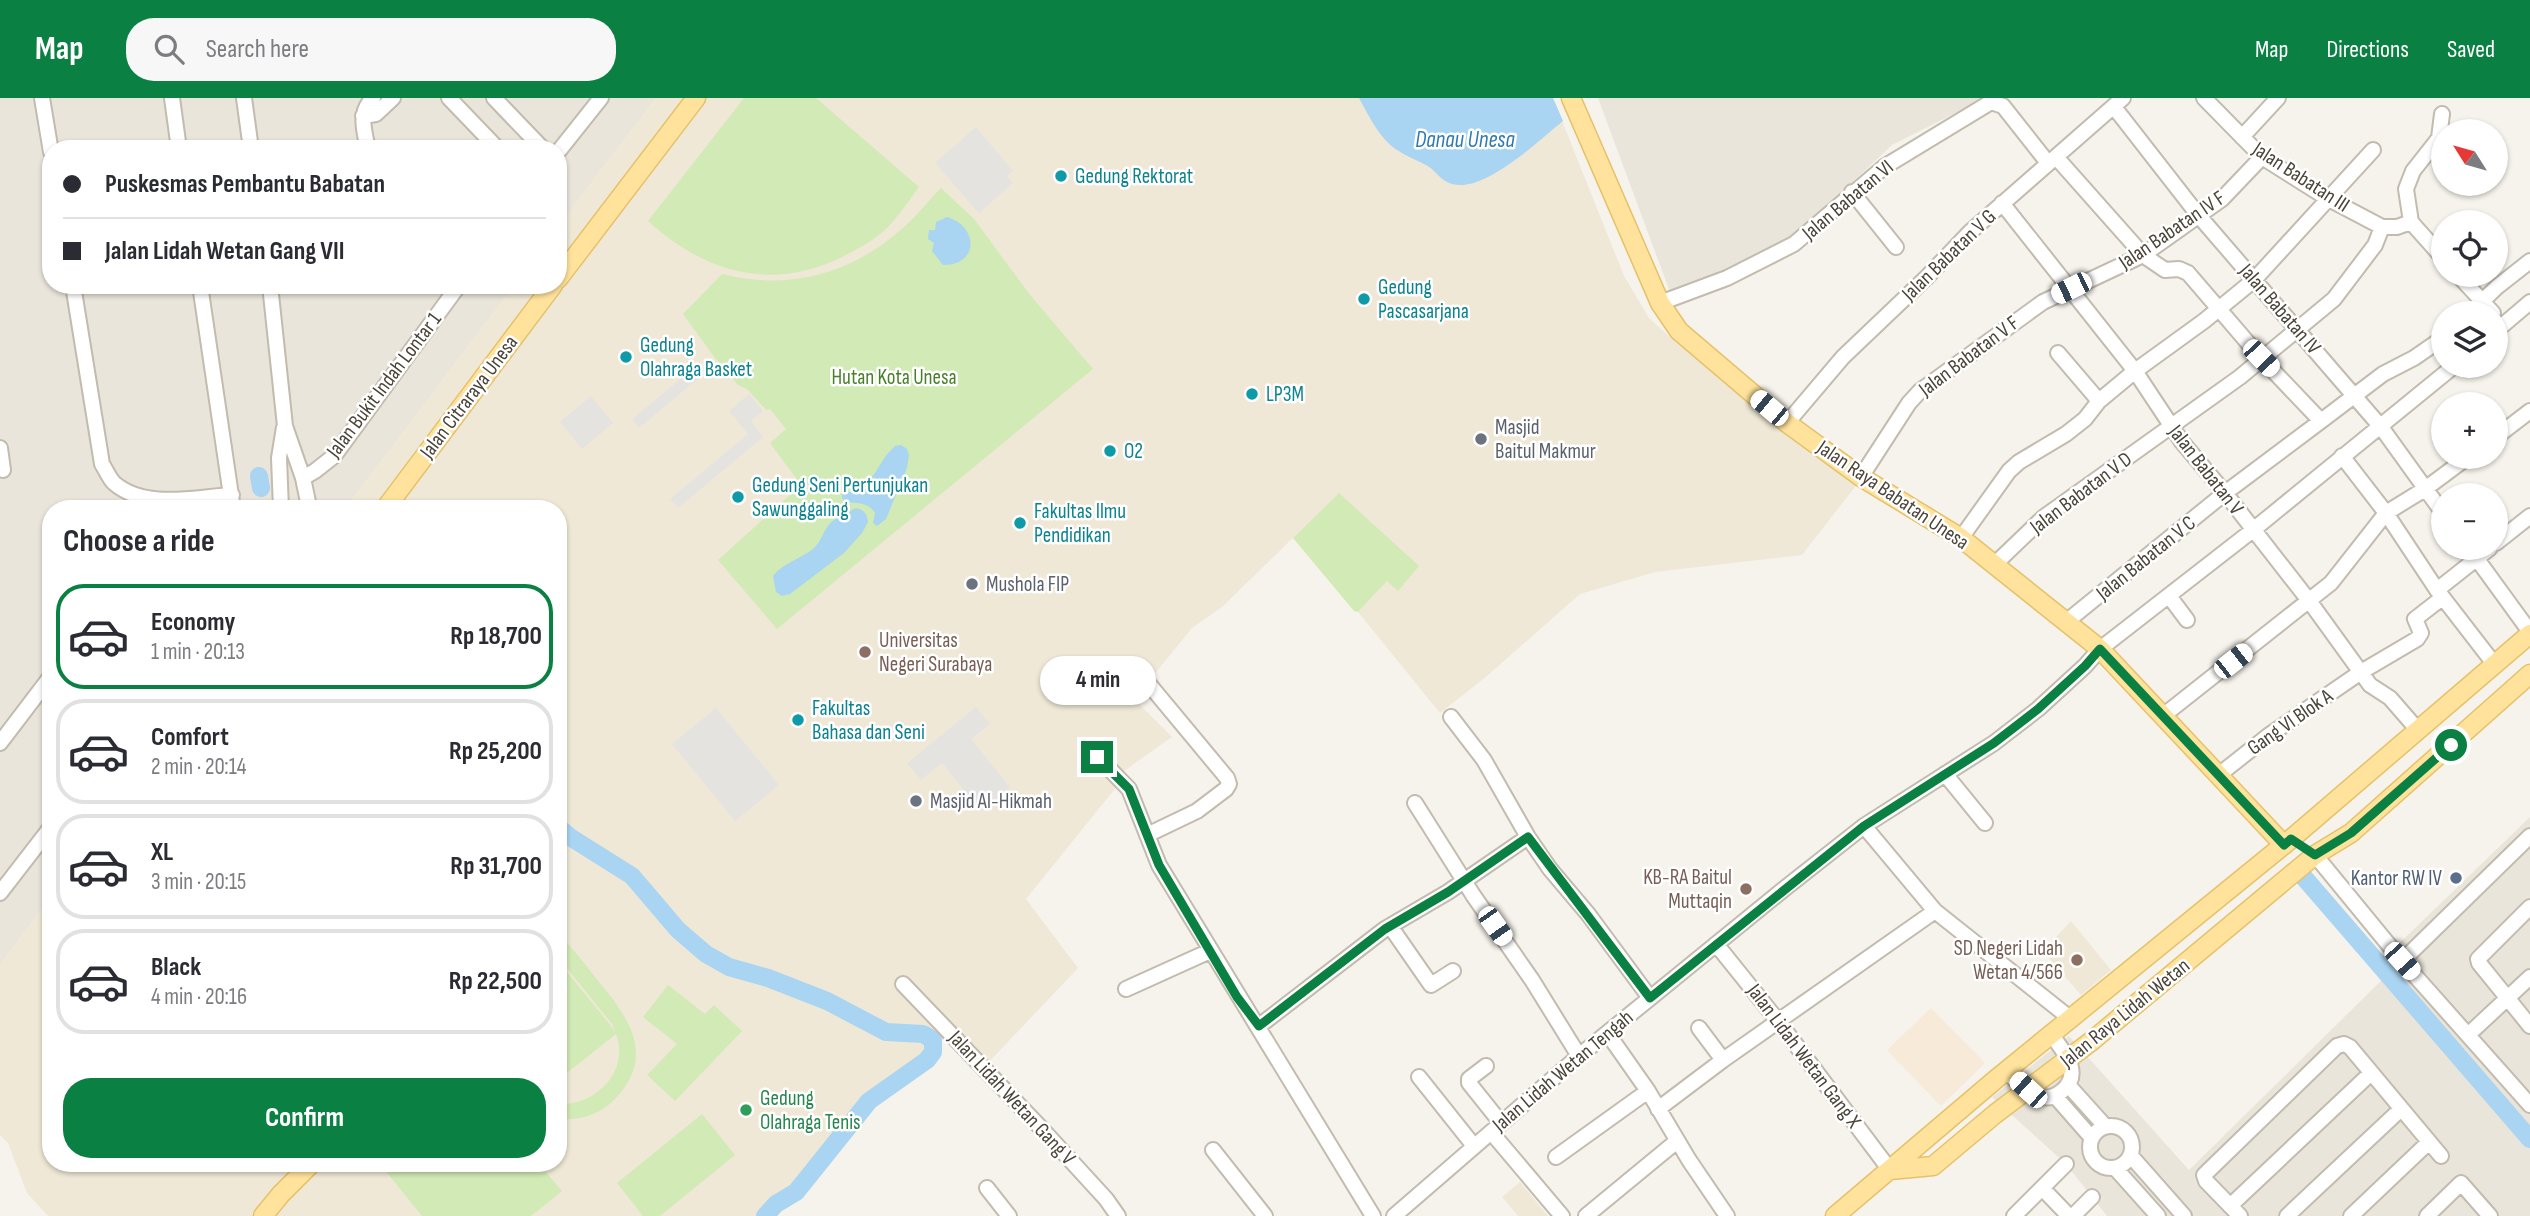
<!DOCTYPE html>
<meta charset="utf-8">
<style>
:root{--surface:#fff;--page:#f7f7f7;--text:#2b2b33;--muted:#7c7c81;--line:#e1e1e2;--accent:#0b8043}
body{margin:0;font-family:"Sofia Sans Condensed",sans-serif;background:var(--page);color:var(--text);height:100vh;display:flex;flex-direction:column;font-size:26px;white-space:nowrap}
*{box-sizing:border-box;margin:0}
p{font-size:23px;color:var(--muted)}
.icon{flex:none;width:38px;height:38px;fill:none;stroke:currentColor;stroke-width:2;stroke-linecap:round;stroke-linejoin:round}
.map{position:relative;flex:1;overflow:hidden}
.drawer{position:absolute;left:42px;top:402px;width:525px;height:672px;display:flex;flex-direction:column;background:var(--surface);border-radius:28px;box-shadow:0 2px 5px #0004}
.drawer>*{flex:none}
.hud{position:absolute;left:42px;top:42px;width:525px;height:154px;border-radius:28px;box-shadow:0 2px 5px #0004;display:grid;align-content:center;height:154px;padding:0 21px;background:var(--surface)}
.needle{width:46px;rotate:307deg}
.fabs{position:absolute;left:2431px;top:21px;display:grid;gap:14px}
.fabs a{display:grid;place-items:center;width:77px;height:77px;border-radius:50%;background:var(--surface);box-shadow:0 2px 5px #0004;font-size:35px}
.end{position:absolute;width:32px;height:32px;margin:-16px;border:9px solid #0b8043;background:#fff;box-shadow:0 0 0 4px #fff}
.from{border-radius:50%}
.bubble{position:absolute;height:49px;border-radius:24px;background:var(--surface);box-shadow:0 2px 5px #0004;font-size:23px;font-weight:700;line-height:49px;text-align:center}
.car{position:absolute;width:21px;height:42px;margin:-21px -10px;border-radius:9px;box-shadow:0 0 5px 2px #0007;background:linear-gradient(#fff 24%,#345 0 40%,#fff 0 76%,#345 0 86%,#fff 0)}
.hud b{display:flex;align-items:center;gap:24px;height:66px;font-size:26px}
.hud b+b{border-top:2px solid var(--line)}
.hud i{width:18px;height:18px;background:var(--text)}
ul{padding:0;list-style:none}
li{display:flex;align-items:center;gap:21px;height:105px;margin:0 14px 10px;padding:0 7px;border:4px solid var(--line);border-radius:28px}
li div{flex:1}
li b{display:block;font-size:26px}
li em{font-style:normal;font-weight:700}
li.active{border-color:var(--accent)}
li>.icon{width:63px;height:63px;stroke-width:1.5}
h2{padding:0 21px;font-size:32px;line-height:84px}
.action{display:flex;gap:14px;margin-top:auto;padding:14px 21px}
.action a{flex:1;height:80px;border-radius:28px;background:var(--accent);color:#fff;font-size:28px;font-weight:700;line-height:80px;text-align:center}
header{display:flex;align-items:center;gap:42px;box-sizing:border-box;height:98px;padding:0 35px;background:var(--accent);color:#fff}
header strong{font-size:33px}
nav{display:flex;gap:38px;margin-inline-start:auto;font-size:24px}
.search{width:490px;height:63px;background:var(--page);display:flex;align-items:center;gap:18px;box-sizing:border-box;padding:0 24px;border-radius:28px;color:var(--muted);font-size:26px}
.map>svg:first-child{display:block}
.residential{fill:#eae5da}
.commercial{fill:#f7ead8}
.education{fill:#efe8d6}
.green{fill:#d2eab5}
.parking{fill:#e5e3e0}
.water{fill:#a9d4f2}
.lines{fill:none;stroke-linecap:round;stroke-linejoin:round}
.river{stroke:#a9d4f2;stroke-width:18}
.minor-casing{stroke:#c2bbae;stroke-width:18}
.major-casing{stroke:#e6c16a;stroke-width:21}
.minor{stroke:#fff;stroke-width:14}
.major{stroke:#ffe39c;stroke-width:18}
.route{stroke:#0b8043;stroke-width:9}
.culture-dot{fill:#0f9aa8;stroke:#fff;stroke-width:2.5}
.worship-dot{fill:#6b7280;stroke:#fff;stroke-width:2.5}
.education-dot{fill:#8d6e63;stroke:#fff;stroke-width:2.5}
.service-dot{fill:#5c6f8a;stroke:#fff;stroke-width:2.5}
.leisure-dot{fill:#2e9e5b;stroke:#fff;stroke-width:2.5}
.labels{text-anchor:middle;dominant-baseline:central;stroke-width:5;stroke-linejoin:round;paint-order:stroke}
.culture-label{font-size:21px;fill:#0d838f;stroke:#fff;text-anchor:start}
.street-label{font-size:21px;fill:#4b4439;stroke:#fff}
.park-label{font-size:21px;fill:#4a7f2a;stroke:#fff}
.worship-label{font-size:21px;fill:#5b616d;stroke:#fff;text-anchor:start}
.education-label{font-size:21px;fill:#785e54;stroke:#fff;text-anchor:end}
.service-label{font-size:21px;fill:#4e5e75;stroke:#fff;text-anchor:end}
.leisure-label{font-size:21px;fill:#27864d;stroke:#fff;text-anchor:start}
.water-label{font-size:23px;font-style:italic;fill:#2e7ab2;stroke:#fff}
</style>
<header>
<strong>Map</strong>
<div class="search"><svg class="icon" aria-label="search" viewBox="0 0 24 24"><circle cx="10" cy="10" r="6"/><path d="M15 15l6 6"/></svg>Search here</div>
<nav><a>Map</a><a>Directions</a><a>Saved</a></nav>
</header>
<div class="map">
<svg width="2530" height="1118" viewBox="0 0 2530 1118">
<rect width="100%" height="100%" fill="#f6f3ec"/>
<path class="residential" d="M 0,0 L 656,0 L 558,129 L 558,51 L 51,51 L 51,187 L 515,187 L 345,411 L 51,411 L 51,800 L 0,867 Z
M 1598,0 L 1985,0 L 1892,47 L 1828,107 L 1801,139 L 1723,178 L 1670,194 Z
M 2530,719 L 2530,1118 L 2107,1118 L 2066,1066 L 1992,999 L 2069,938 L 2189,1072 L 2392,872 L 2383,861 Z"/>
<path class="commercial" d="M 1931,910 L 1985,965 L 1941,1008 L 1887,952 Z"/>
<path class="education" d="M 656,0 L 1553,0 L 1624,178 L 1649,220 L 1680,248 L 1858,385 L 1802,457 L 1655,474 L 1580,496 L 1487,578 L 1440,615 L 1358,514 L 1387,483 L 1339,395 L 1222,509 L 1192,530 L 1134,601 L 1172,639 L 1114,680 L 1118,687 L 1026,801 L 1078,870 L 987,966 L 952,934 L 868,1000 L 777,1118 L 48,1118 L 27,1095 L 8,1045 L 0,1037 L 0,867 L 51,800 L 51,1066 L 558,1066 L 558,411 L 345,411 L 515,187 L 558,187 L 558,129 Z
M 2071,823 L 2111,872 L 2081,897 L 2043,853 Z
M 1520,1084 L 1548,1118 L 1518,1118 L 1502,1099 Z"/>
<path class="green" d="M 744,0 L 816,0 L 919,89 C 909,102 900,116 889,128 C 875,142 858,151 840,160 C 769,194 703,173 648,123 Z
M 941,90 L 974,121 L 1030,197 L 1093,271 L 777,531 L 718,462 L 801,387 L 770,345 L 786,331 L 770,311 L 766,312 L 747,291 L 738,287 L 715,260 L 683,216 L 722,176 C 790,193 851,176 903,130 C 917,118 928,103 941,90 Z
M 1339,395 L 1419,468 L 1398,493 L 1387,483 L 1358,514 L 1354,513 L 1293,440 Z
M 558,834 C 572,850 586,867 599,884 C 629,920 655,957 617,999 C 602,1016 580,1023 558,1021 L 558,1006 C 596,1008 630,973 616,936 L 558,982 L 558,863 L 616,934 L 612,926 L 558,859 Z
M 668,887 L 705,916 L 714,907 L 742,933 L 675,1003 L 647,977 L 677,946 L 643,919 Z
M 702,1016 L 735,1057 L 660,1118 L 643,1118 L 617,1085 Z
M 380,1066 L 539,1066 L 562,1093 L 531,1118 L 422,1118 Z"/>
<path class="parking" d="M 976,29 L 1013,73 L 1007,78 L 1013,85 L 979,115 L 935,65 Z
M 700,265 L 707,273 L 639,330 L 632,321 Z
M 749,296 L 763,313 L 751,323 L 763,339 L 678,410 L 670,401 L 748,336 L 729,313 Z
M 591,298 L 613,325 L 582,351 L 560,324 Z
M 976,609 L 990,626 L 971,641 L 1010,689 L 981,713 L 942,665 L 921,682 L 907,665 Z
M 716,610 L 779,687 L 735,723 L 672,646 Z"/>
<path class="water" d="M 1359,0 L 1553,0 L 1563,23 C 1539,42 1479,101 1447,84 C 1439,80 1434,71 1426,67 C 1417,62 1406,58 1397,52 C 1379,40 1369,18 1359,0 Z
M 947,119 C 978,128 980,167 943,167 L 932,153 L 934,145 L 928,141 L 929,132 L 935,132 L 936,124 Z
M 901,347 L 907,351 L 909,357 L 907,370 L 886,421 L 877,428 L 873,425 L 875,415 C 867,403 858,406 845,404 L 842,400 L 842,395 C 847,393 854,395 858,392 C 877,380 879,362 895,348 Z
M 856,410 C 864,412 867,415 868,424 L 862,435 L 844,455 L 790,496 L 782,498 L 776,494 L 773,478 C 783,465 800,461 813,451 C 821,444 822,436 828,428 C 835,419 846,415 856,410 Z"/>
<g class="lines">
<path class="river" d="M 259,378 L 261,390
M 558,729 L 570,739 L 632,778 L 678,832 L 706,856 L 729,869 L 768,880 L 827,903 L 886,934 L 923,936 L 933,942 L 933,954 L 927,962 L 869,1003 L 796,1094 L 776,1106 L 765,1118
M 2301,776 L 2530,1041"/>
<defs>
<path id="minor" d="M 42,0 L 51,54
M 172,0 L 179,51
M 244,0 L 251,51
M 449,0 L 498,51
M 494,0 L 543,51
M 2204,0 L 2262,59 L 2327,100 L 2382,129 L 2397,129 L 2411,124
M 2114,9 L 2199,118 L 2381,329 L 2443,415
M 2442,16 L 2439,40 L 2413,73 L 2406,91 L 2411,124 L 2443,160
M 363,18 L 376,16 L 393,0
M 2242,39 L 2278,0
M 368,51 C 364,32 358,15 373,0
M 558,54 L 601,0
M 2056,59 L 2143,157 L 2165,172 L 2179,171 L 2188,175 L 2261,260 L 2321,323
M 1852,94 L 1896,149
M 2002,105 L 2135,273 L 2182,344 L 2225,395 L 2310,504 L 2370,587 L 2390,600 L 2417,631
M 2458,177 L 2493,215
M 73,187 L 102,366 C 106,372 109,380 114,385 C 145,412 195,399 232,397
M 200,187 L 233,411
M 270,187 L 285,328 L 303,380 L 308,404 L 306,411
M 1660,205 L 1727,180 L 1794,146 L 1884,69 L 1991,4 L 2003,8 L 2048,65
M 2470,215 L 2497,189 L 2530,163
M 2496,233 L 2530,204
M 2058,255 L 2099,303
M 1787,325 L 1843,259 L 1927,179 L 1970,134 L 2123,0
M 2496,339 L 2530,313
M 0,350 L 3,372
M 2342,358 L 2386,415 L 2437,492 L 2495,567
M 1861,379 L 1909,305 L 1920,293 L 2043,204 L 2143,157 L 2222,101 L 2262,59
M 303,380 L 315,373 L 334,358 L 459,187
M 281,411 L 279,360 L 284,329
M 1961,440 L 2009,373 L 2019,364 L 2066,336 L 2085,321 L 2099,303 L 2135,273 L 2204,223 L 2254,182 L 2373,52
M 2496,445 L 2530,418
M 2469,450 L 2530,534
M 1995,466 L 2044,419 L 2240,279 L 2334,201 L 2375,147 L 2382,129
M 2437,492 L 2490,450
M 2169,498 L 2187,522
M 2066,524 L 2225,395 L 2321,323 L 2383,276 L 2414,260 L 2443,240
M 2164,617 L 2331,485 L 2386,415 L 2425,391 L 2468,359
M 1451,619 L 1484,662 L 1528,739 L 1550,771 L 1588,816 L 1650,900
M 0,645 L 51,578
M 1091,652 L 1129,691 L 1159,767 L 1373,1118
M 1945,676 L 1985,725
M 2220,676 L 2268,638 L 2361,574 L 2417,541 L 2421,535 L 2415,521 L 2442,500
M 1415,705 L 1473,797 L 1532,882 L 1579,958
M 1864,728 L 1935,813 L 2071,921
M 1147,737 L 1197,713 L 1226,691 L 1229,686 L 1227,680 L 1148,585
M 2315,757 L 2402,863 L 2530,1007
M 0,795 L 51,729
M 2530,809 L 2478,861 L 2479,865 L 2530,928
M 1390,828 L 1431,887 L 1453,873
M 1716,846 L 1778,923 L 1890,1072
M 2402,863 L 2530,738
M 903,886 L 1041,1030 L 1106,1101 L 1118,1118
M 1126,891 L 1210,853
M 1259,928 L 1385,831 L 1448,794 L 1528,739
M 1699,930 L 1723,962
M 1608,936 L 1648,993 L 1689,1062 L 1727,1118
M 2469,936 L 2530,879
M 1486,968 L 1469,981 L 1469,985 L 1501,1025
M 2006,973 C 2016,982 2028,997 2042,999 C 2050,1001 2056,998 2062,993 C 2084,975 2063,953 2051,936
M 1419,979 L 1474,1048
M 2069,988 L 2105,1028
M 2055,998 L 2091,1039
M 1658,1011 L 1723,962 L 1935,813
M2090 1049a21 21 0 1 1 42 0a21 21 0 1 1-42 0Z
M 1491,1034 L 1562,1118
M 1213,1052 L 1265,1118
M 2131,1058 L 2184,1118
M 1556,1059 L 1648,993
M 2116,1071 L 2158,1118
M 987,1090 L 1009,1118
M 2042,1090 L 2069,1118
M 2230,1108 L 2371,975
M 1394,1118 L 1579,958 L 1784,791 L 1864,728 L 1994,645 L 2038,611 L 2085,568 L 2100,551 L 2253,432 L 2454,268
M 1586,1118 L 1677,1043
M 2014,1118 L 2066,1066
M 2073,1118 L 2092,1099
M 2240,1118 L 2206,1083 L 2204,1077 L 2337,948 L 2344,946 L 2350,949 L 2441,1058
M 2287,1118 L 2401,1011
M 2351,1118 L 2429,1044
M 2427,1118 L 2461,1085 L 2490,1118"/>
<path id="major" d="M 1571,0 L 1660,205 L 1679,233 L 1787,325 L 1861,379 L 1961,440 L 2100,551 L 2284,747
M 558,181 L 696,0
M 385,411 L 553,187
M 1890,1072 L 1933,1068 L 1995,1016 L 2093,942 L 2315,757 L 2351,735 L 2530,576
M 263,1118 L 281,1096 L 311,1066
M 1835,1118 L 1995,982 L 2291,741 L 2530,536"/>
</defs>
<use href="#minor" class="minor-casing"/>
<use href="#major" class="major-casing"/>
<use href="#minor" class="minor"/>
<use href="#major" class="major"/>
</g>
<g class="lines">
<path class="route" d="M 1097,659 L 1129,691 L 1159,767 L 1237,899 L 1259,928 L 1385,831 L 1448,794 L 1528,739 L 1650,900 L 1864,728 L 1994,645 L 2038,611 L 2085,568 L 2100,551 L 2284,747 L 2291,741 L 2315,757 L 2351,735 L 2451,647"/>
</g>
<g class="culture-dot">
<circle cx="1061" cy="78" r="7"/>
<circle cx="1364" cy="201" r="7"/>
<circle cx="626" cy="259" r="7"/>
<circle cx="1252" cy="296" r="7"/>
<circle cx="1110" cy="353" r="7"/>
<circle cx="738" cy="399" r="7"/>
<circle cx="1020" cy="425" r="7"/>
<circle cx="798" cy="622" r="7"/>
</g>
<g class="worship-dot">
<circle cx="1481" cy="341" r="7"/>
<circle cx="972" cy="486" r="7"/>
<circle cx="916" cy="703" r="7"/>
</g>
<g class="education-dot">
<circle cx="865" cy="554" r="7"/>
<circle cx="1746" cy="791" r="7"/>
<circle cx="2077" cy="862" r="7"/>
</g>
<circle class="service-dot" cx="2456" cy="780" r="7"/>
<circle class="leisure-dot" cx="746" cy="1012" r="7"/>
<g class="labels">
<g class="culture-label">
<text x="1075" y="78">Gedung Rektorat</text>
<text x="1378" y="189">Gedung<tspan x="1378" dy="24">Pascasarjana</tspan></text>
<text x="640" y="247">Gedung<tspan x="640" dy="24">Olahraga Basket</tspan></text>
<text x="1266" y="296">LP3M</text>
<text x="1124" y="353">O2</text>
<text x="752" y="387">Gedung Seni Pertunjukan<tspan x="752" dy="24">Sawunggaling</tspan></text>
<text x="1034" y="413">Fakultas Ilmu<tspan x="1034" dy="24">Pendidikan</tspan></text>
<text x="812" y="610">Fakultas<tspan x="812" dy="24">Bahasa dan Seni</tspan></text>
</g>
<g class="street-label">
<text transform="translate(2301 79) rotate(33)">Jalan Babatan III</text>
<text transform="translate(1848 102) rotate(-40)">Jalan Babatan VI</text>
<text transform="translate(2172 132) rotate(-34)">Jalan Babatan IV F</text>
<text transform="translate(1949 157) rotate(-44)">Jalan Babatan V G</text>
<text transform="translate(2280 211) rotate(49)">Jalan Babatan IV</text>
<text transform="translate(1969 258) rotate(-37)">Jalan Babatan V F</text>
<text transform="translate(384 287) rotate(-53)">Jalan Bukit Indah Lontar 1</text>
<text transform="translate(469 299) rotate(-53)">Jalan Citraraya Unesa</text>
<text transform="translate(2206 372) rotate(52)">Jalan Babatan V</text>
<text transform="translate(2081 395) rotate(-37)">Jalan Babatan V D</text>
<text transform="translate(1893 397) rotate(34)">Jalan Raya Babatan Unesa</text>
<text transform="translate(2146 460) rotate(-39)">Jalan Babatan V C</text>
<text transform="translate(2290 624) rotate(-35)">Gang VI Blok A</text>
<text transform="translate(2125 915) rotate(-39)">Jalan Raya Lidah Wetan</text>
<text transform="translate(1804 958) rotate(53)">Jalan Lidah Wetan Gang X</text>
<text transform="translate(1563 973) rotate(-40)">Jalan Lidah Wetan Tengah</text>
<text transform="translate(1012 1000) rotate(47)">Jalan Lidah Wetan Gang V</text>
</g>
<g class="park-label">
<text x="894" y="279">Hutan Kota Unesa</text>
</g>
<g class="worship-label">
<text x="1495" y="329">Masjid<tspan x="1495" dy="24">Baitul Makmur</tspan></text>
<text x="986" y="486">Mushola FIP</text>
<text x="930" y="703">Masjid Al-Hikmah</text>
</g>
<g class="education-label">
<text x="879" y="542" text-anchor="start">Universitas<tspan x="879" dy="24">Negeri Surabaya</tspan></text>
<text x="1732" y="779">KB-RA Baitul<tspan x="1732" dy="24">Muttaqin</tspan></text>
<text x="2063" y="850">SD Negeri Lidah<tspan x="2063" dy="24">Wetan 4/566</tspan></text>
</g>
<g class="service-label">
<text x="2442" y="780">Kantor RW IV</text>
</g>
<g class="leisure-label">
<text x="760" y="1000">Gedung<tspan x="760" dy="24">Olahraga Tenis</tspan></text>
</g>
<g class="water-label">
<text x="1465" y="42">Danau Unesa</text>
</g>
</g>
</svg>
<div class="fabs">
<a><svg class="needle" viewBox="-14 -14 28 28"><path d="M0-13l5 13h-10z" fill="#e53935"/><path d="M0 13l5-13h-10z" fill="#7c7c81"/></svg></a>
<a><svg class="icon" aria-label="locate" viewBox="0 0 24 24"><circle cx="12" cy="12" r="6"/><path d="M12 2v4M12 18v4M2 12h4M18 12h4"/></svg></a>
<a><svg class="icon" aria-label="layers" viewBox="0 0 24 24"><path d="M12 4l9 5-9 5-9-5zM3 14l9 5 9-5"/></svg></a>
<a>+</a>
<a>−</a>
</div>
<i class="end from" style="left:2451px;top:647px"></i>
<i class="end" style="left:1097px;top:659px"></i>
<div class="bubble" style="left:1040px;top:558px;width:116px">4 min</div>
<i class="car" style="left:2071px;top:190px;rotate:244deg"></i>
<i class="car" style="left:2261px;top:260px;rotate:136deg"></i>
<i class="car" style="left:1769px;top:310px;rotate:310deg"></i>
<i class="car" style="left:2233px;top:563px;rotate:52deg"></i>
<i class="car" style="left:1495px;top:828px;rotate:145deg"></i>
<i class="car" style="left:2402px;top:863px;rotate:138deg"></i>
<i class="car" style="left:2028px;top:992px;rotate:312deg"></i>
<div class="hud">
<b><i class="from"></i>Puskesmas Pembantu Babatan</b>
<b><i></i>Jalan Lidah Wetan Gang VII</b>
</div>
<section class="drawer">
<h2>Choose a ride</h2>
<ul>
<li class="active"><svg class="icon" aria-label="car" viewBox="0 0 24 24"><path d="M5 17H2v-5l4-1 3-4h7l3 4 3 1v5h-3M9 17h6M6 11h13"/><circle cx="7" cy="17" r="2"/><circle cx="17" cy="17" r="2"/></svg><div><b>Economy</b><p>1 min · 20:13</p></div><em>Rp 18,700</em></li>
<li><svg class="icon" aria-label="car" viewBox="0 0 24 24"><path d="M5 17H2v-5l4-1 3-4h7l3 4 3 1v5h-3M9 17h6M6 11h13"/><circle cx="7" cy="17" r="2"/><circle cx="17" cy="17" r="2"/></svg><div><b>Comfort</b><p>2 min · 20:14</p></div><em>Rp 25,200</em></li>
<li><svg class="icon" aria-label="car" viewBox="0 0 24 24"><path d="M5 17H2v-5l4-1 3-4h7l3 4 3 1v5h-3M9 17h6M6 11h13"/><circle cx="7" cy="17" r="2"/><circle cx="17" cy="17" r="2"/></svg><div><b>XL</b><p>3 min · 20:15</p></div><em>Rp 31,700</em></li>
<li><svg class="icon" aria-label="car" viewBox="0 0 24 24"><path d="M5 17H2v-5l4-1 3-4h7l3 4 3 1v5h-3M9 17h6M6 11h13"/><circle cx="7" cy="17" r="2"/><circle cx="17" cy="17" r="2"/></svg><div><b>Black</b><p>4 min · 20:16</p></div><em>Rp 22,500</em></li>
</ul>
<div class="action"><a>Confirm</a></div>
</section>
</div>
